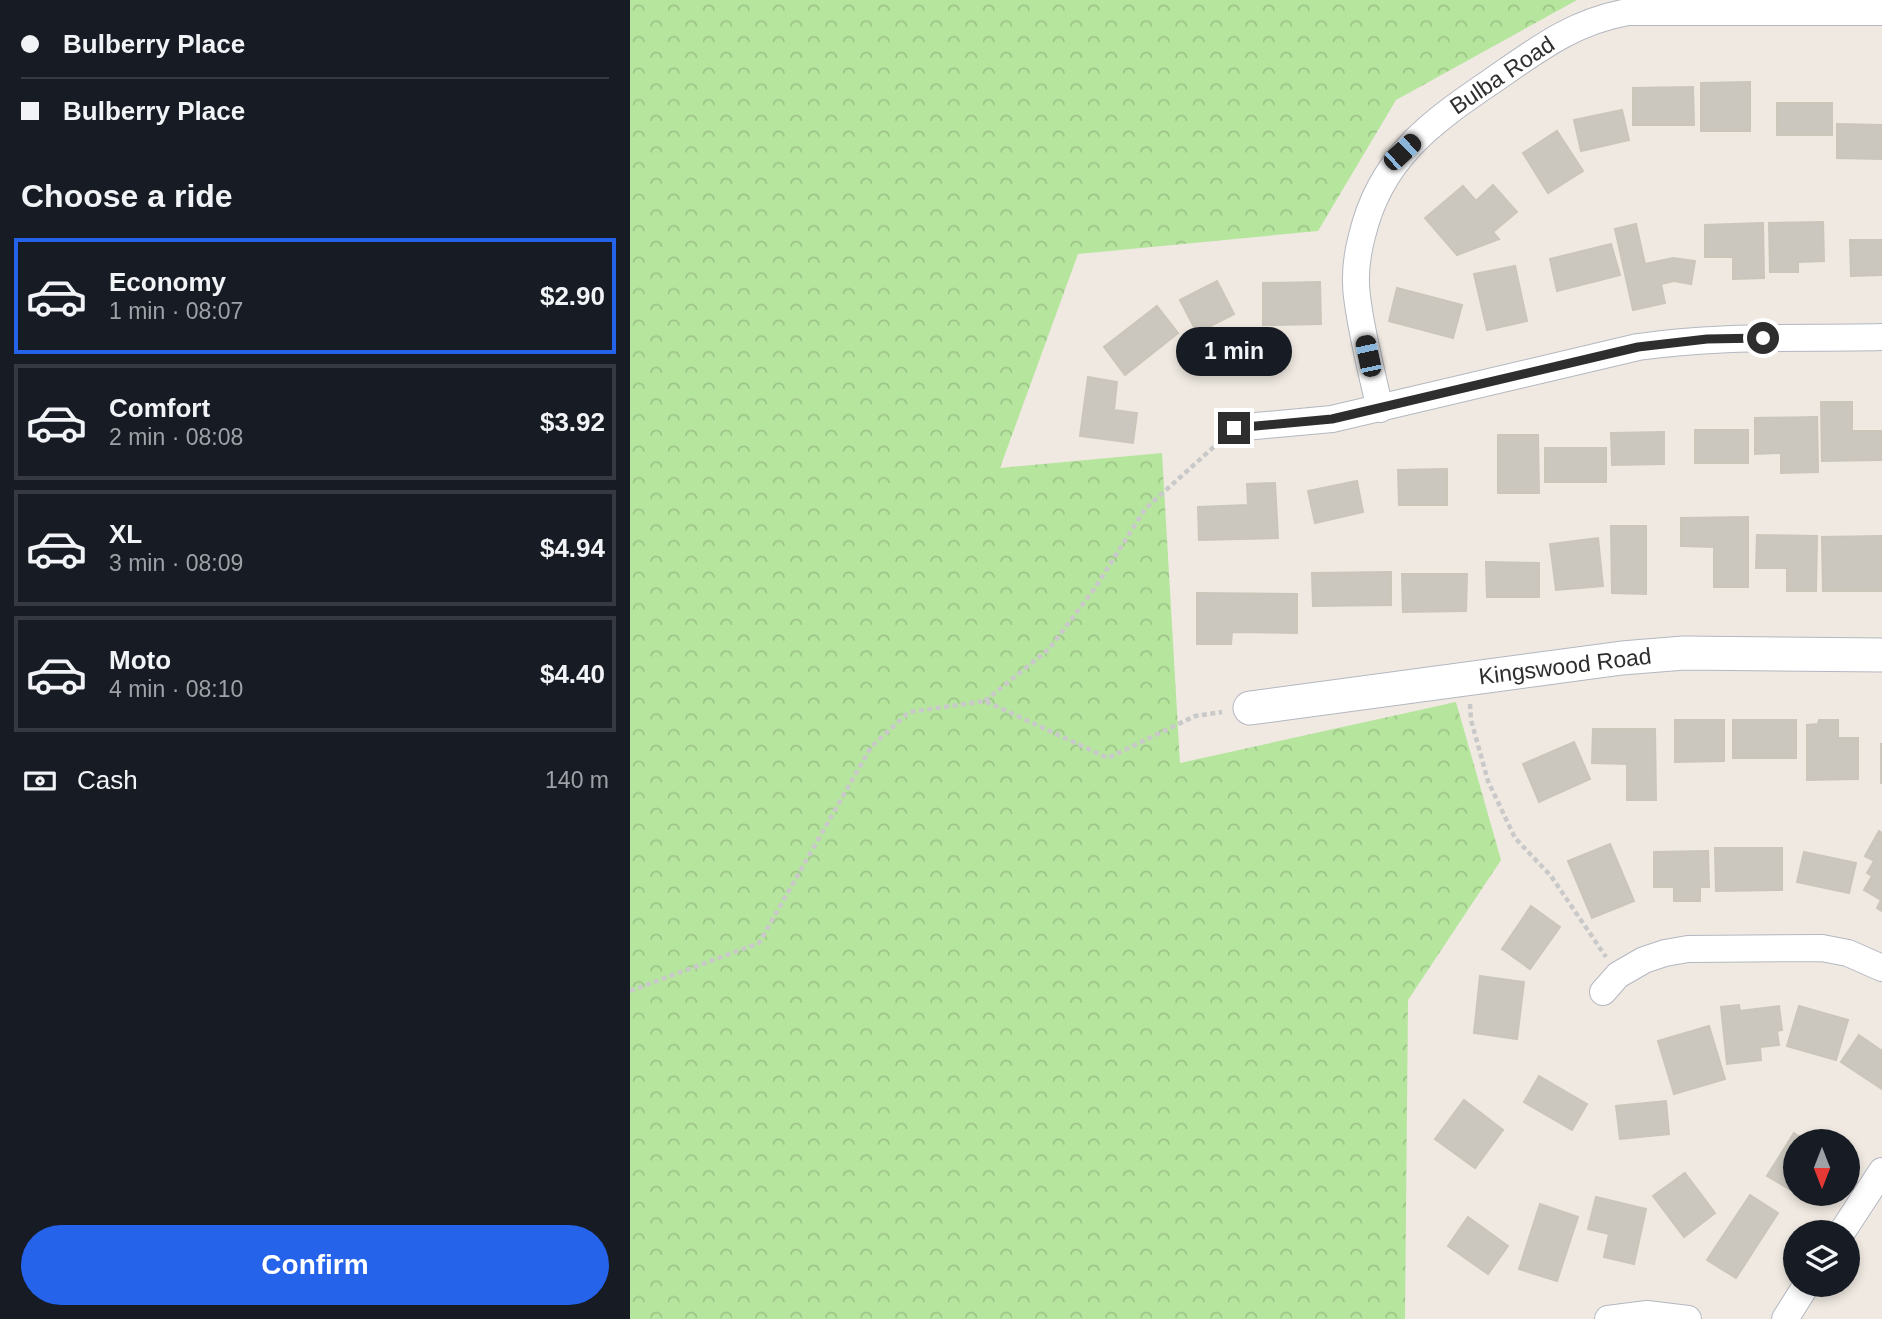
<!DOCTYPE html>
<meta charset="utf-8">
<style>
:root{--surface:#171b24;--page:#242831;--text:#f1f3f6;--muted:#9ea1a6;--line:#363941;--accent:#2563eb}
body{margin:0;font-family:Arial,sans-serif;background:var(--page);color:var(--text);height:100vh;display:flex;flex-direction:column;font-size:26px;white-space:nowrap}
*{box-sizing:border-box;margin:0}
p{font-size:23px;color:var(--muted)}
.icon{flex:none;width:38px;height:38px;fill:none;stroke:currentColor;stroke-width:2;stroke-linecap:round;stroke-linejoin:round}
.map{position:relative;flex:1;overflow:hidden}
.details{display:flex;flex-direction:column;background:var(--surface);width:630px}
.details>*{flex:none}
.hud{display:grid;align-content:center;height:154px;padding:0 21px;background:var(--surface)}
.needle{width:46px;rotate:180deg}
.fabs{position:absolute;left:1153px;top:1129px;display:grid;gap:14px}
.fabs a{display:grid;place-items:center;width:77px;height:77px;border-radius:50%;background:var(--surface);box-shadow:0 4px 10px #0003;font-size:35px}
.end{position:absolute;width:32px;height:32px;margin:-16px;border:9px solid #2e2e2e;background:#fff;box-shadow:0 0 0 4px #fff}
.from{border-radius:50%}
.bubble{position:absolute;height:49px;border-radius:24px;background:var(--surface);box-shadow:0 4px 10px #0003;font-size:23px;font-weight:700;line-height:49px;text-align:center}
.car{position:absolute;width:21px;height:42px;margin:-21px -10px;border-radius:9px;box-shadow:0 0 5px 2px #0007;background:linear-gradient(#222 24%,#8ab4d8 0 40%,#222 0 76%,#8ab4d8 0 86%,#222 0)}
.hud b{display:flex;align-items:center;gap:24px;height:66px;font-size:26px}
.hud b+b{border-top:2px solid var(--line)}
.hud i{width:18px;height:18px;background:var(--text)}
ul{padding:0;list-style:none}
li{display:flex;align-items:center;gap:21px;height:116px;margin:0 14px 10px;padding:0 7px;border:4px solid var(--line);border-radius:0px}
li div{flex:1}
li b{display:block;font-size:26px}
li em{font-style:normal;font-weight:700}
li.current{border-color:var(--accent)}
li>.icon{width:63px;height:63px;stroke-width:1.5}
h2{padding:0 21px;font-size:32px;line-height:84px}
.pay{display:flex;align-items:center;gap:18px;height:77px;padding:0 21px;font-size:26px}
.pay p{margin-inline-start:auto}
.cta{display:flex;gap:14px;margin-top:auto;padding:14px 21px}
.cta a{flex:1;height:80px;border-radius:42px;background:var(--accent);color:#fff;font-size:28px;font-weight:700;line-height:80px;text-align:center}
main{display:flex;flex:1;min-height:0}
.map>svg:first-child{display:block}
.forest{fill:url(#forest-crowns)}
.building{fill:#cbc7bf;stroke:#cbc5ba;stroke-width:2}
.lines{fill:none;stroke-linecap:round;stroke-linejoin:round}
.minor-casing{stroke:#b4b7c1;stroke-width:28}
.tertiary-casing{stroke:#b4b7c1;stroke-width:35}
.path{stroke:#c9c9c9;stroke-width:4.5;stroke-dasharray:5 3.5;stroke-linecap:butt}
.minor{stroke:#fff;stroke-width:26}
.tertiary{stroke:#fff;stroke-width:33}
.route{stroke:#2e2e2e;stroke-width:9}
.labels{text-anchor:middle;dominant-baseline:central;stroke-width:7;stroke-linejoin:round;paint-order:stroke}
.street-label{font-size:23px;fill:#2e2e2e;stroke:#fff}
</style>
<main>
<section class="details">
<div class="hud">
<b><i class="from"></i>Bulberry Place</b>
<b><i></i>Bulberry Place</b>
</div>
<h2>Choose a ride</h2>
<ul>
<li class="current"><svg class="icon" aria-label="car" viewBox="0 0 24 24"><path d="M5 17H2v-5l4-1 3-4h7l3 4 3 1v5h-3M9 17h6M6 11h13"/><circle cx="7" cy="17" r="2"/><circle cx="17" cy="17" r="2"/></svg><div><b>Economy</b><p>1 min · 08:07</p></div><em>$2.90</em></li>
<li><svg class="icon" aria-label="car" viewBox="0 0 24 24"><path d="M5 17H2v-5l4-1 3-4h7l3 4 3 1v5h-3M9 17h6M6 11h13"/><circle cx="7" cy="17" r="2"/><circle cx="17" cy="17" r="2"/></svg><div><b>Comfort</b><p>2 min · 08:08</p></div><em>$3.92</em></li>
<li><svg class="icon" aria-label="car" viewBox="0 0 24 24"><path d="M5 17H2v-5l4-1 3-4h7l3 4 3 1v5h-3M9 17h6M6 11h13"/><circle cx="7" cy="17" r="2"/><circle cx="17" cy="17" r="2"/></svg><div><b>XL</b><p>3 min · 08:09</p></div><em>$4.94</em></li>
<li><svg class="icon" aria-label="car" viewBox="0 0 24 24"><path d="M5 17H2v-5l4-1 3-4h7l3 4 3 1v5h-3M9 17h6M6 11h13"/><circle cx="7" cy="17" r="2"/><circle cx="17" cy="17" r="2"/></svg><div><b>Moto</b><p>4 min · 08:10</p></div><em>$4.40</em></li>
</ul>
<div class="pay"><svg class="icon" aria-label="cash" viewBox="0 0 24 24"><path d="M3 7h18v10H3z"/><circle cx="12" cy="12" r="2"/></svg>Cash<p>140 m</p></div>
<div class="cta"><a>Confirm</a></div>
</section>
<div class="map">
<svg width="1252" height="1319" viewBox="0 0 1252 1319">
<defs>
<pattern id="forest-crowns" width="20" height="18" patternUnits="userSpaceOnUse" patternTransform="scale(1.75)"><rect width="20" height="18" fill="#b6e59e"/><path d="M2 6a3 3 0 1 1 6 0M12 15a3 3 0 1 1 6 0" fill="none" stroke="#9dc588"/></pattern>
</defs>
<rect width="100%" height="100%" fill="#efe9e1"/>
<path class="forest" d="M 0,0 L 947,0 L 766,100 L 688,231 L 448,254 L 370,468 L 532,453 L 550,763 L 826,702 L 871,860 L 778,1000 L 775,1319 L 0,1319 Z"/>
<path class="building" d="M 1120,82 L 1120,131 L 1071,131 L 1071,83 Z
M 1063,87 L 1064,125 L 1003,125 L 1003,88 Z
M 1147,103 L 1202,103 L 1202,135 L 1147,135 Z
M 992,110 L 999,140 L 951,151 L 944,120 Z
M 1207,124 L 1252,125 L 1252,159 L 1207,158 Z
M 927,131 L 953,171 L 918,193 L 893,153 Z
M 863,185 L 887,212 L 863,232 L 869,239 L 827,255 L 795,218 L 833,186 L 846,201 Z
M 1193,222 L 1194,261 L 1168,262 L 1168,272 L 1140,272 L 1139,223 Z
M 1133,223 L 1134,278 L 1103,279 L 1103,257 L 1075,257 L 1075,225 Z
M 1006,224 L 1015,264 L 1043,258 L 1065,261 L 1061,284 L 1044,281 L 1031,284 L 1035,303 L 1003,310 L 985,229 Z
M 1220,240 L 1252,240 L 1252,275 L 1221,276 Z
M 981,244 L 990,275 L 927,291 L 920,259 Z
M 885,266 L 897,321 L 857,330 L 844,274 Z
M 587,281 L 604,314 L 567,333 L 550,300 Z
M 690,282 L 691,324 L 633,325 L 633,283 Z
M 767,288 L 832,305 L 823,338 L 759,321 Z
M 527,306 L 548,333 L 495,375 L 474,347 Z
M 458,377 L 487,382 L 484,410 L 507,413 L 503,443 L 450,436 Z
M 1191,402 L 1222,402 L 1222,431 L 1252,431 L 1252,460 L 1192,461 Z
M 1187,417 L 1188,472 L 1151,473 L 1151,453 L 1125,454 L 1125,418 Z
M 1065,430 L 1118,430 L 1118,463 L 1065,463 Z
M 1034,432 L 1034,464 L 982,465 L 981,433 Z
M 868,435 L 908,435 L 909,493 L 868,493 Z
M 915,448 L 976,448 L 976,482 L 915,482 Z
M 817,469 L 817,505 L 769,505 L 768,470 Z
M 727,481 L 733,512 L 685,523 L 678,491 Z
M 645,483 L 648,538 L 569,540 L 568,507 L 618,505 L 617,484 Z
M 1118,517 L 1118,587 L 1084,587 L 1084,547 L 1051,546 L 1051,518 Z
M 981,526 L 1016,526 L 1016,594 L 982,593 Z
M 1127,535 L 1187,536 L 1186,591 L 1157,591 L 1157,568 L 1126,568 Z
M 1252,536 L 1252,591 L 1193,591 L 1192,537 Z
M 968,538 L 973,586 L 926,590 L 920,544 Z
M 856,562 L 909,563 L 909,597 L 857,597 Z
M 761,572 L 761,605 L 683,606 L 682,573 Z
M 772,574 L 837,574 L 836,611 L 773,612 Z
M 567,593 L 667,594 L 667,633 L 602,632 L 601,644 L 567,644 Z
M 1045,720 L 1094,720 L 1094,761 L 1045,762 Z
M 1103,720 L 1166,720 L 1166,758 L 1103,758 Z
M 1189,720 L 1208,720 L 1208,738 L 1228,738 L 1228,779 L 1177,780 L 1177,725 L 1188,724 Z
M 963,729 L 1025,729 L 1026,800 L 997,800 L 997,764 L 962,763 Z
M 944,742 L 960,779 L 909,802 L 893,764 Z
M 1251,744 L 1252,744 L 1252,783 L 1251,783 Z
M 1249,831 L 1252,833 L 1252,911 L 1247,908 L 1251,900 L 1234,890 L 1242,876 L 1237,873 L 1244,861 L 1235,856 Z
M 980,844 L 1004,901 L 962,918 L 938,861 Z
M 1085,848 L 1152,848 L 1152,890 L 1086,891 Z
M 1078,851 L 1079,887 L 1070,887 L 1070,901 L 1044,901 L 1044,887 L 1024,887 L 1024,852 Z
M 1174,852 L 1226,863 L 1219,893 L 1167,882 Z
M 901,906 L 930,927 L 900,969 L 872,949 Z
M 850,976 L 894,982 L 887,1039 L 844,1033 Z
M 1109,1005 L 1110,1011 L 1149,1006 L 1152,1030 L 1147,1031 L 1149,1045 L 1130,1047 L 1131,1060 L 1097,1064 L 1091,1007 Z
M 1169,1006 L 1218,1020 L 1206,1060 L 1157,1046 Z
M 1079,1026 L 1095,1079 L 1044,1094 L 1028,1041 Z
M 1229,1035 L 1252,1051 L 1252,1089 L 1211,1062 Z
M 909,1076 L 957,1104 L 942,1130 L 894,1102 Z
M 834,1100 L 873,1130 L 845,1168 L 805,1139 Z
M 1036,1101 L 1039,1134 L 990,1139 L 986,1106 Z
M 1164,1133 L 1176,1141 L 1166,1141 L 1166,1193 L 1137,1176 Z
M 1055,1173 L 1085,1213 L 1054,1237 L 1023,1196 Z
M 1120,1195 L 1148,1213 L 1106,1278 L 1077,1260 Z
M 966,1197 L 1016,1209 L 1004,1264 L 974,1257 L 979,1234 L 958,1229 Z
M 910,1204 L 948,1217 L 927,1281 L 889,1269 Z
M 838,1217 L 878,1246 L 858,1274 L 818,1246 Z"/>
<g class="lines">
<defs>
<path id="minor" d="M 750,409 C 742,374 733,339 728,304 C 724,281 726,258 732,236 C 750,159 800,123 862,81 C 907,50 942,22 998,12 L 1252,12
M 604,428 L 702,419 L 1008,347 C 1090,335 1170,339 1252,337
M 973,992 L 988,975 L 1014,960 L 1035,953 L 1058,949 L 1192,948 L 1218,953 L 1252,968
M 1212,1232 L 1252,1171
M 978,1319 L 1017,1314 L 1058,1319
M 1155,1319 L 1177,1284"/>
<path id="tertiary" d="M 620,708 L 992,658 L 1054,653 L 1252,655"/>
</defs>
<use href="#minor" class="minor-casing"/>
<use href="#tertiary" class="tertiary-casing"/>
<path class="path" d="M 355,701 L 419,649 L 465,588 L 515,509 L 587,444
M 840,704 L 841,720 L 858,781 L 885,838 L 921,876 L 976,957
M 0,991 L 129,943 L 241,747 L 279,712 L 355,701 L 478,758 L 565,716 L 592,712"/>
<use href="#minor" class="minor"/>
<use href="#tertiary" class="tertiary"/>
</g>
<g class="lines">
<path class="route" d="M 604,428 L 702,419 L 1008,347 L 1077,339 L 1133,338"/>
</g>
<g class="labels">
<g class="street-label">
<text transform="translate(872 75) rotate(-34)">Bulba Road</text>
<text transform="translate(935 666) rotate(-7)">Kingswood Road</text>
</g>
</g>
</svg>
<div class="fabs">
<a><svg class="needle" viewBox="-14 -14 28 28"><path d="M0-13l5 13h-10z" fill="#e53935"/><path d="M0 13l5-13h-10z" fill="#9ea1a6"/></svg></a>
<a><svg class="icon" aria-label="layers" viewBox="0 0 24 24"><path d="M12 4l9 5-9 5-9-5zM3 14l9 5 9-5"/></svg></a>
</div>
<i class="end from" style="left:1133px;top:338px"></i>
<i class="end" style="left:604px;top:428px"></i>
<div class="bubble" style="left:546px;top:327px;width:116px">1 min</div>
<i class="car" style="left:772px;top:152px;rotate:47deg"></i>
<i class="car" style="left:738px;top:356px;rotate:348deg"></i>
</div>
</main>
